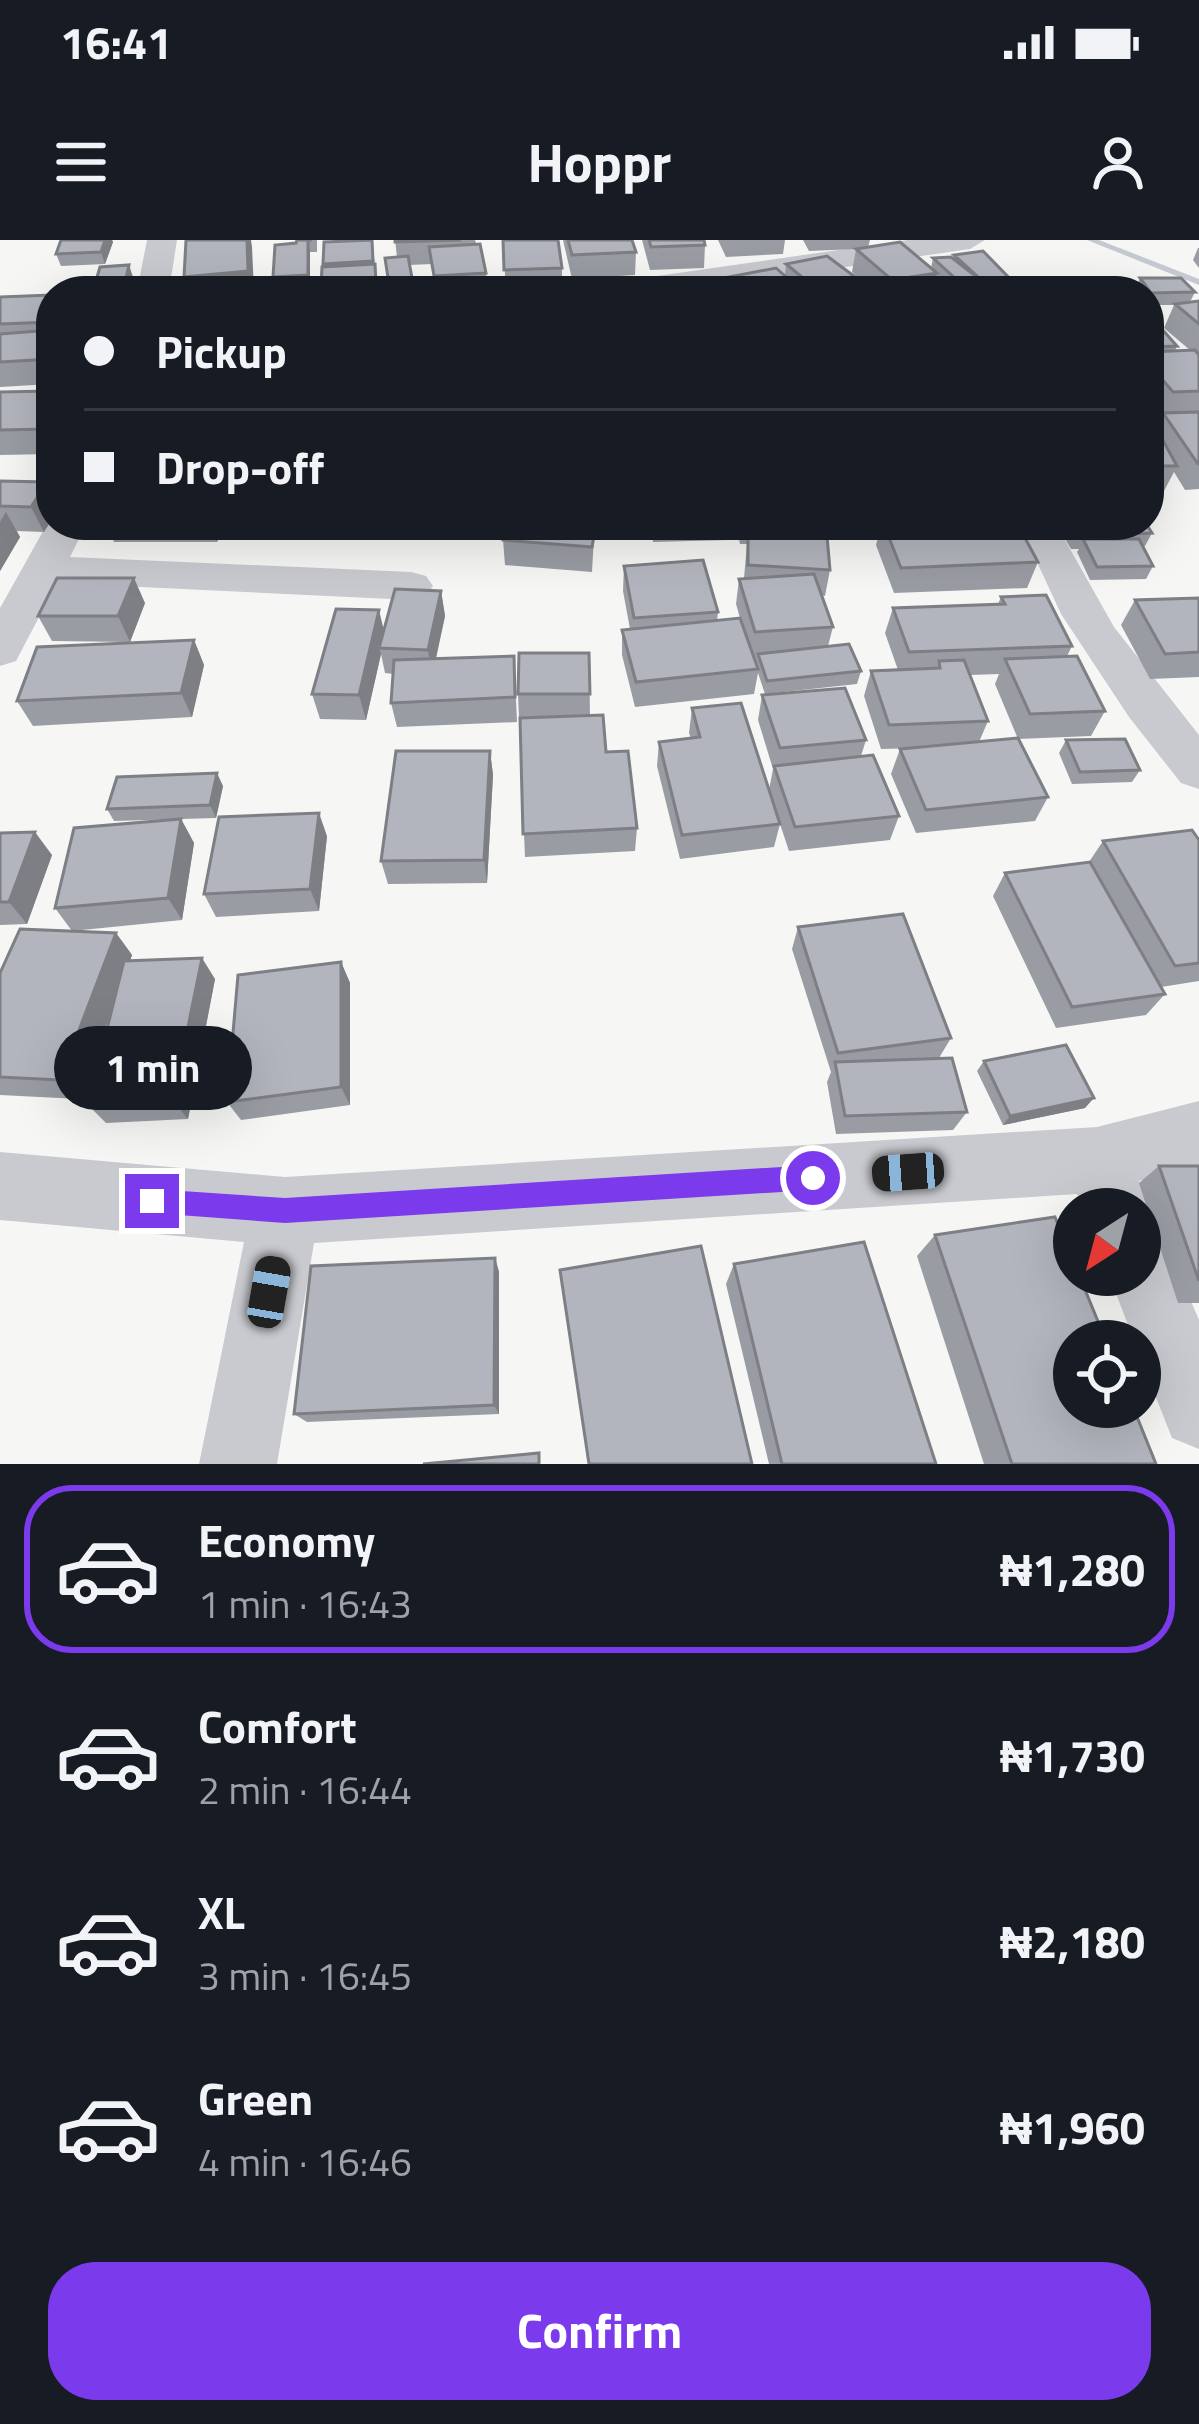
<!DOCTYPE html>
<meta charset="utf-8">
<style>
:root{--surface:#171b24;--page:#20242c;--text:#f1f3f6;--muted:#9ea1a6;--line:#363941;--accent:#7c3aed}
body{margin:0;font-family:"Titillium Web",sans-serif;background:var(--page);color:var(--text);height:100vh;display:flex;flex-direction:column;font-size:45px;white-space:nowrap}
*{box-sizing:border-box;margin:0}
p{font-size:39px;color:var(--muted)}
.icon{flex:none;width:66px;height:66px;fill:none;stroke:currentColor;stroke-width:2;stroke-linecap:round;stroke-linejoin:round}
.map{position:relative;height:1224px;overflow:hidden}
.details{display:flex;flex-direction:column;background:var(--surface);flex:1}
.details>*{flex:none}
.top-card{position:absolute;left:36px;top:36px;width:1128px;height:264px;border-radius:48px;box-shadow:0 12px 48px #0002;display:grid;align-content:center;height:264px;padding:0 48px;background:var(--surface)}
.needle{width:78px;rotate:216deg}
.controls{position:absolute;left:1053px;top:948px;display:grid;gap:24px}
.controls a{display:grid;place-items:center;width:108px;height:108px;border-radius:50%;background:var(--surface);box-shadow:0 12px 48px #0002;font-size:60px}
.end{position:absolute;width:54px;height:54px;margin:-27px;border:15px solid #7c3aed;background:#fff;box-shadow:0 0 0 6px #fff}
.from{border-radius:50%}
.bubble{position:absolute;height:84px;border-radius:42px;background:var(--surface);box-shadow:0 12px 48px #0002;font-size:39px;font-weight:700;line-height:84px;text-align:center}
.car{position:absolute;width:36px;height:72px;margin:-36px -18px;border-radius:15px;box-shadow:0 0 9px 3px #0007;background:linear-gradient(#222 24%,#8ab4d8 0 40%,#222 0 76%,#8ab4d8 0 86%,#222 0)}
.top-card b{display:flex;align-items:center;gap:42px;height:114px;font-size:45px}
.top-card b+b{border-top:3px solid var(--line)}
.top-card i{width:30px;height:30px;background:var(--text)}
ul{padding:21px 0 0;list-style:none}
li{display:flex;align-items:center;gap:36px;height:168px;margin:0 24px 18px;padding:0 24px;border:6px solid transparent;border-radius:48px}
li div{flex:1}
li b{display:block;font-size:45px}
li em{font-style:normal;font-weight:700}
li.on{border-color:var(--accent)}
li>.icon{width:108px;height:108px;stroke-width:1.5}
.cta{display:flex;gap:24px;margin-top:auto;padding:24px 48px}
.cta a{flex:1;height:138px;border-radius:48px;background:var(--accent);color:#fff;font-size:48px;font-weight:700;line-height:138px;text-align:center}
.status{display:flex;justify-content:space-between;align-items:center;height:84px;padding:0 60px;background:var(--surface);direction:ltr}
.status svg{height:33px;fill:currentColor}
header{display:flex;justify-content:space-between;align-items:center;height:156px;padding:0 48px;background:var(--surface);font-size:54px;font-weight:700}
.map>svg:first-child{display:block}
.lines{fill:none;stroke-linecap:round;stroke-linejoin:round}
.stream{fill:#c5c9d1;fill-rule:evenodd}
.minor{fill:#c9cacf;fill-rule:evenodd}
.wall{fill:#999ca3}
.shaded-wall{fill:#7d7f84}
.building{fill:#b2b5bd;stroke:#7d7f84;stroke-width:3}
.route{fill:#7c3aed}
</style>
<div class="status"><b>16:41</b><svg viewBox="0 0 49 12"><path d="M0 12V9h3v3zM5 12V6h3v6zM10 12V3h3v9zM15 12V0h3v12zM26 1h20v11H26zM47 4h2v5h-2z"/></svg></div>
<header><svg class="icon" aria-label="menu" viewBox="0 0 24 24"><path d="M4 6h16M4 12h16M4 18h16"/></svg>Hoppr<svg class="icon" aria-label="person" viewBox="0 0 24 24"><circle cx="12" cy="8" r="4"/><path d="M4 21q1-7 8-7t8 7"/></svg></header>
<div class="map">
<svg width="1199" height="1224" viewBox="0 0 1199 1224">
<rect width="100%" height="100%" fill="#f6f7f4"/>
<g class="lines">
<path class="stream" d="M 1087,0 L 1099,0 L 1199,39 L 1199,45 Z"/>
<path class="minor" d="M 147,0 L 177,0 L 169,51 L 137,51 Z
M 908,0 L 985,0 L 970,9 L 680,51 L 599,51 L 615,42 Z
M 51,277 L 51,285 L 86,285 L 70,317 L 411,332 L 426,336 L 433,346 L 426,356 L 411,360 L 57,343 L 16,421 L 0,426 L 0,368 Z
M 821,285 L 893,285 L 887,294 L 839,300 L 825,297 Z
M 1002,285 L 1054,285 L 1061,293 L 1114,387 L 1199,495 L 1199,549 L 1181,543 L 1129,477 L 1061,374 L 1031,309 Z
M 1199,861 L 1199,925 L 1139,941 L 1151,969 L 1142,991 L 1165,1000 L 1199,1080 L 1199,1209 L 1172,1198 L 1140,1117 L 1140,1101 L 1134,1101 L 1109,1035 L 1140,1035 L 1140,969 L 1083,969 L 1077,954 L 314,1003 L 277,1224 L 199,1224 L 244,1002 L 0,980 L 0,912 L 285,937 L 1097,887 Z"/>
</g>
<path class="wall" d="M 61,0 L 112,0 L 113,2 L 105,24 L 61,26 L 56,14 Z
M 297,0 L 317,0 L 317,12 L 310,12 L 310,47 L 276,50 L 273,37 L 296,3 Z
M 372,0 L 378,51 L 322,51 L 324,2 Z
M 395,0 L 475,0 L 486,33 L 488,51 L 436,51 L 432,24 L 409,25 L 414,51 L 390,51 L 397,17 Z
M 503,0 L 562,28 L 562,51 L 506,51 Z
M 563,0 L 632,0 L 636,12 L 635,35 L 572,39 Z
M 642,0 L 704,0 L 705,5 L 704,28 L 650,30 Z
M 718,0 L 785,0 L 783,14 L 726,17 Z
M 803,0 L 870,0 L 868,7 L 931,28 L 933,18 L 953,18 L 954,15 L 1018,47 L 1053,51 L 952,51 L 936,36 L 934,48 L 943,51 L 718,51 L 719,39 L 785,36 L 786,24 L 866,45 L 852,32 L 856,9 L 809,11 Z
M 1198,8 L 1199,8 L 1199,28 L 1193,20 Z
M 133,37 L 130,51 L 98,51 L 95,44 Z
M 1140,38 L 1195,52 L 1190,62 L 1199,61 L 1199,249 L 1185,250 L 1174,232 L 1164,251 L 1149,251 L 1149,175 L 1156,188 L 1162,177 L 1149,161 L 1149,89 L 1177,106 L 1175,111 L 1191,111 L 1164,88 L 1174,65 L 1149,65 L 1149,51 L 1135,51 Z
M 51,55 L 51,144 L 0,147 L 0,57 Z
M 51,151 L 51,214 L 0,215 L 0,152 Z
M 0,241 L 47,242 L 44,292 L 17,291 L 20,297 L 0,331 Z
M 107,285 L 223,285 L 217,302 L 114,302 Z
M 321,285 L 429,285 L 425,300 L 324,296 Z
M 507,285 L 590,285 L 588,295 L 594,296 L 592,332 L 505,325 L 503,300 Z
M 651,285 L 731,285 L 729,300 L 653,302 Z
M 736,285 L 815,285 L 813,296 L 830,330 L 825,356 L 821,355 L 833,387 L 828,406 L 861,431 L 857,444 L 765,454 L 758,433 L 754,454 L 635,467 L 622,415 L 622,390 L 630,389 L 623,351 L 624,326 L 718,372 L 717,381 L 742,385 L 736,364 L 739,339 L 744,338 L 747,304 L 740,304 Z
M 881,285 L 1018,285 L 1038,322 L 1027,348 L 894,353 L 876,305 Z
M 1064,285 L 1147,285 L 1152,293 L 1145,306 L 1142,306 L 1153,326 L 1146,339 L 1090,340 L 1077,312 L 1079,309 L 1071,309 L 1061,292 Z
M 441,351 L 445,376 L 436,419 L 514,416 L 517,482 L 397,487 L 391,463 L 393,434 L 385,433 L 381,414 L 366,480 L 320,479 L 312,454 L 384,390 Z
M 1001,357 L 1072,406 L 1067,416 L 1105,471 L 1091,496 L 1018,499 L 995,444 L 999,434 L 970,435 L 988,481 L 979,502 L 1048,557 L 1035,581 L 916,593 L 891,534 L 900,509 L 920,508 L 881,509 L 864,456 L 871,431 L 898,430 L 885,393 L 893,368 L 998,364 Z
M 1199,358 L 1199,437 L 1150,439 L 1121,385 L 1135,360 Z
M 145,363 L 130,402 L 52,401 L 38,376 Z
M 194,400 L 204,425 L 192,477 L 33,486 L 17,461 Z
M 589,413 L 590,475 L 637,588 L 635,611 L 525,617 L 518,454 Z
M 762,455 L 866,500 L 861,516 L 899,576 L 890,600 L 789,611 L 771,557 L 780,584 L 774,607 L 680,619 L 657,526 L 659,502 L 691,498 L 689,493 L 692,468 L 769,550 L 773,529 L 758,480 Z
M 1066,500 L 1140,530 L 1132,542 L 1072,544 L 1059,513 Z
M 490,511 L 493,535 L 487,643 L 388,644 L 381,621 Z
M 223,546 L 216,578 L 114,581 L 107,569 Z
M 181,579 L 194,603 L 182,680 L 72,691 L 55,668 Z
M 0,593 L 52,615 L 27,684 L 0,685 Z
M 327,596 L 319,671 L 216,677 L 204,654 Z
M 1199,600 L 1199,741 L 1161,747 L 1165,754 L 1146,775 L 1056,788 L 993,656 L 1005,633 L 1089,622 L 1103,601 Z
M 798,687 L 951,798 L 939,818 L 967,872 L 953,890 L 836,894 L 827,842 L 831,832 L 792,709 Z
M 116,693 L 132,715 L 130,721 L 215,739 L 188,879 L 106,883 L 88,865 L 112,770 L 79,859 L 0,855 L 0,733 Z
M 341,722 L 350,743 L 350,865 L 241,880 L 227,862 Z
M 984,821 L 1085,868 L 1003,885 L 977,831 Z
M 1159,926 L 1199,926 L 1199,1063 L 1178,1063 L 1139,943 Z
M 935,995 L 1156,1224 L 984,1224 L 917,1016 Z
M 495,1018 L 499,1032 L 499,1174 L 307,1182 L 294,1174 Z
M 734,1024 L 936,1224 L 769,1224 L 726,1044 Z"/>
<path class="shaded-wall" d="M 105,0 L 112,0 L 113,2 L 105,24 L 101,12 Z
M 247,0 L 251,0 L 252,7 L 254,51 L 189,51 L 184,37 Z
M 308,0 L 310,12 L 310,47 L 308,35 Z
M 129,25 L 133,37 L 130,51 L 125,42 Z
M 937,33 L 933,51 L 889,51 L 892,40 Z
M 47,242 L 51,250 L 51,281 L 44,292 L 31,267 Z
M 6,272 L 20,297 L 0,331 L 0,282 Z
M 211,285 L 223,285 L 217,302 Z
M 423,285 L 429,285 L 425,300 Z
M 584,285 L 590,285 L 586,306 L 582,295 Z
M 134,338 L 145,363 L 130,402 L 118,376 Z
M 441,351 L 445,376 L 432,435 L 428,410 Z
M 379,370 L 385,395 L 379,408 L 381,414 L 366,480 L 359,455 Z
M 194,400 L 204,425 L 192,477 L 181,453 Z
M 490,511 L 493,535 L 487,643 L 484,620 Z
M 217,533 L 223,546 L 216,578 L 210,565 Z
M 319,573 L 327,596 L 319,671 L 310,649 Z
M 181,579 L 194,603 L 182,680 L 168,658 Z
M 35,592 L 52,615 L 27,684 L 9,662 Z
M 116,693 L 132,715 L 79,859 L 60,840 Z
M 202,718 L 215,739 L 188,879 L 173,861 Z
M 341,722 L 350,743 L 350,865 L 341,847 Z
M 1094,858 L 1085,868 L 1003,885 L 1010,876 Z
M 495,1018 L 499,1032 L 499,1174 L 494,1165 Z"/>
<path class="building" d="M 61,0 L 105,0 L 101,12 L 56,14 Z
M 186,0 L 247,0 L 248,31 L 184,37 Z
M 297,0 L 312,0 L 308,0 L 308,35 L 273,37 L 275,5 L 296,3 Z
M 372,0 L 373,21 L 323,24 L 324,2 Z
M 395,0 L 461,0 L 395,2 Z
M 503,0 L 558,0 L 562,28 L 504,30 Z
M 568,0 L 632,0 L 636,12 L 572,15 Z
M 649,0 L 704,0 L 705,5 L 651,7 Z
M 900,2 L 937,33 L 892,40 L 856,9 Z
M 480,4 L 486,33 L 434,36 L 429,7 Z
M 983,11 L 1018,47 L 969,51 L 933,18 L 951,17 L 987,45 L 954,15 Z
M 408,16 L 414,49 L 390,51 L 385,18 Z
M 827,16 L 874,51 L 819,51 L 786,24 Z
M 375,24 L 376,43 L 321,47 L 322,27 Z
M 129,25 L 125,42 L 95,44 L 100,27 Z
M 776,28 L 802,51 L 732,51 L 719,39 Z
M 1140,38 L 1181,38 L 1195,52 L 1151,53 Z
M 687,44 L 694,51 L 651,51 Z
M 1045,44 L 1053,51 L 986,51 Z
M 938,47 L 943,51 L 913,51 Z
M 51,55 L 51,82 L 0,84 L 0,57 Z
M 1199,61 L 1199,84 L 1175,64 Z
M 1161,88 L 1177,106 L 1149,107 L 1149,89 Z
M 51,90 L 51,119 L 0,122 L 0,94 Z
M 1195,110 L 1199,115 L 1199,151 L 1173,152 L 1149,124 L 1149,112 Z
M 51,151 L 51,181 L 47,189 L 0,190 L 0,152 Z
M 1199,172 L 1199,224 L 1198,224 L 1163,173 Z
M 1149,175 L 1177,226 L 1149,226 Z
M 0,241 L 47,242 L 31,267 L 0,266 Z
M 507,285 L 584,285 L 582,295 L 594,296 L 592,307 L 503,300 Z
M 884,285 L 1018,285 L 1038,322 L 901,328 Z
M 1071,285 L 1147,285 L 1152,293 L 1077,296 Z
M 748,296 L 827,296 L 830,330 L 748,325 Z
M 1083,299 L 1139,299 L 1153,326 L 1097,327 Z
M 703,320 L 718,372 L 634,378 L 624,326 Z
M 814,334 L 833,387 L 755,392 L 739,339 Z
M 57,338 L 134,338 L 118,376 L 38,376 Z
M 395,349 L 441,351 L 428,410 L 379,408 Z
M 1046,355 L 1072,406 L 909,412 L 893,368 L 1005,364 L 1001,357 Z
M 1199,358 L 1199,412 L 1165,414 L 1135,360 Z
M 336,369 L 379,370 L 359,455 L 312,454 Z
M 740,378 L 758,429 L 636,442 L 622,390 Z
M 194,400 L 181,453 L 17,461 L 37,407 Z
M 849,404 L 861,431 L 767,441 L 758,414 Z
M 519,413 L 589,413 L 590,454 L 518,454 Z
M 514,416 L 515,457 L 391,463 L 394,420 Z
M 1077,416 L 1105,471 L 1030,474 L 1005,419 Z
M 964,420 L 988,481 L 889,485 L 871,431 L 940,428 L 939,421 Z
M 845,448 L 866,500 L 780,508 L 762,455 Z
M 741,463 L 780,584 L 682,595 L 659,502 L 700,497 L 692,468 Z
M 603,475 L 606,512 L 628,511 L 637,588 L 523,594 L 520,478 Z
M 1018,498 L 1048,557 L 926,570 L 900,509 Z
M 1125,499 L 1140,530 L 1080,532 L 1066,500 Z
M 396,511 L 490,511 L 484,620 L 381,621 Z
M 873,515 L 899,576 L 795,587 L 774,526 Z
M 217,533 L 210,565 L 107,569 L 117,537 Z
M 319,573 L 310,649 L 204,654 L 219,577 Z
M 181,579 L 168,658 L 55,668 L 74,588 Z
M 1192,590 L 1199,600 L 1199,723 L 1175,726 L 1103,601 Z
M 35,592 L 9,662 L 0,662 L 0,593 Z
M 1090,622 L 1165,754 L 1072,767 L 1005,633 Z
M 903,674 L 951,798 L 838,813 L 798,687 Z
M 20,689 L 116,693 L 60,840 L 0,837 L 0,733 Z
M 202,718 L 173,861 L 88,865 L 124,721 Z
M 341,722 L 341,847 L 227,862 L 238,735 Z
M 1066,805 L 1094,858 L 1010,876 L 984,821 Z
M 952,818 L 967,872 L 845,876 L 835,822 Z
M 1159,926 L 1199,926 L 1199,1041 Z
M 1055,977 L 1074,1023 L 1074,1035 L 1079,1035 L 1106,1101 L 1074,1101 L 1074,1167 L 1133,1167 L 1156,1224 L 1012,1224 L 935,995 Z
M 864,1002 L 936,1224 L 782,1224 L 734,1024 Z
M 701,1006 L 752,1224 L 589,1224 L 560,1030 Z
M 495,1018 L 494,1165 L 294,1174 L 311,1026 Z
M 539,1213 L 539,1224 L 423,1224 Z"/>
<path class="route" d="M 813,925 L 825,938 L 813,950 L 285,983 L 152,973 L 140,961 L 152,949 L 285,958 Z"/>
</svg>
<div class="controls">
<a><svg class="needle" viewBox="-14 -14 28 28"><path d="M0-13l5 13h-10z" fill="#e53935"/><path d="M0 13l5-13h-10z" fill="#9ea1a6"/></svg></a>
<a><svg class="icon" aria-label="locate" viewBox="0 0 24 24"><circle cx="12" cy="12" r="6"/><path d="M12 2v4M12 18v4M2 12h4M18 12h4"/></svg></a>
</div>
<i class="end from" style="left:813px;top:938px"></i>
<i class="end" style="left:152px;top:961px"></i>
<div class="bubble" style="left:54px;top:786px;width:198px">1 min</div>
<i class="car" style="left:908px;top:932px;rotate:266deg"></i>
<i class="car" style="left:269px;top:1052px;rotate:10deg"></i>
<div class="top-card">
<b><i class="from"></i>Pickup</b>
<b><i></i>Drop-off</b>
</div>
</div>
<section class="details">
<ul>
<li class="on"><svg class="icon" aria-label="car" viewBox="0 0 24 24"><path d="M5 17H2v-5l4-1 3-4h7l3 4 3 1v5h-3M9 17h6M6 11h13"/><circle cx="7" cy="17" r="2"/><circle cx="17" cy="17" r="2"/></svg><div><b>Economy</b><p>1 min · 16:43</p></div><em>₦1,280</em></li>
<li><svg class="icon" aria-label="car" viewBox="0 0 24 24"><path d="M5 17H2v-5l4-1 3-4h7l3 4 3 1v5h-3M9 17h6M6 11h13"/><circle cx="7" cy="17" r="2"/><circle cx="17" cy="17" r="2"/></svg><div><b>Comfort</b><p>2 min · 16:44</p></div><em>₦1,730</em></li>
<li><svg class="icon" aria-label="car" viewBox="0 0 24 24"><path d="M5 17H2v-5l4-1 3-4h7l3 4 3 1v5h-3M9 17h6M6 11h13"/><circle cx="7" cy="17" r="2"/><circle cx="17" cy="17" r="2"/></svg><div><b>XL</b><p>3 min · 16:45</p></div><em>₦2,180</em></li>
<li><svg class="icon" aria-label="car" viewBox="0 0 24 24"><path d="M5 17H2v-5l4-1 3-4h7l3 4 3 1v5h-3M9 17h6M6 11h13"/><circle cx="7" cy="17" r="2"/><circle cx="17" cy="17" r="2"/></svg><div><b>Green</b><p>4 min · 16:46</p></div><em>₦1,960</em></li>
</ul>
<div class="cta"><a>Confirm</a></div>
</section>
